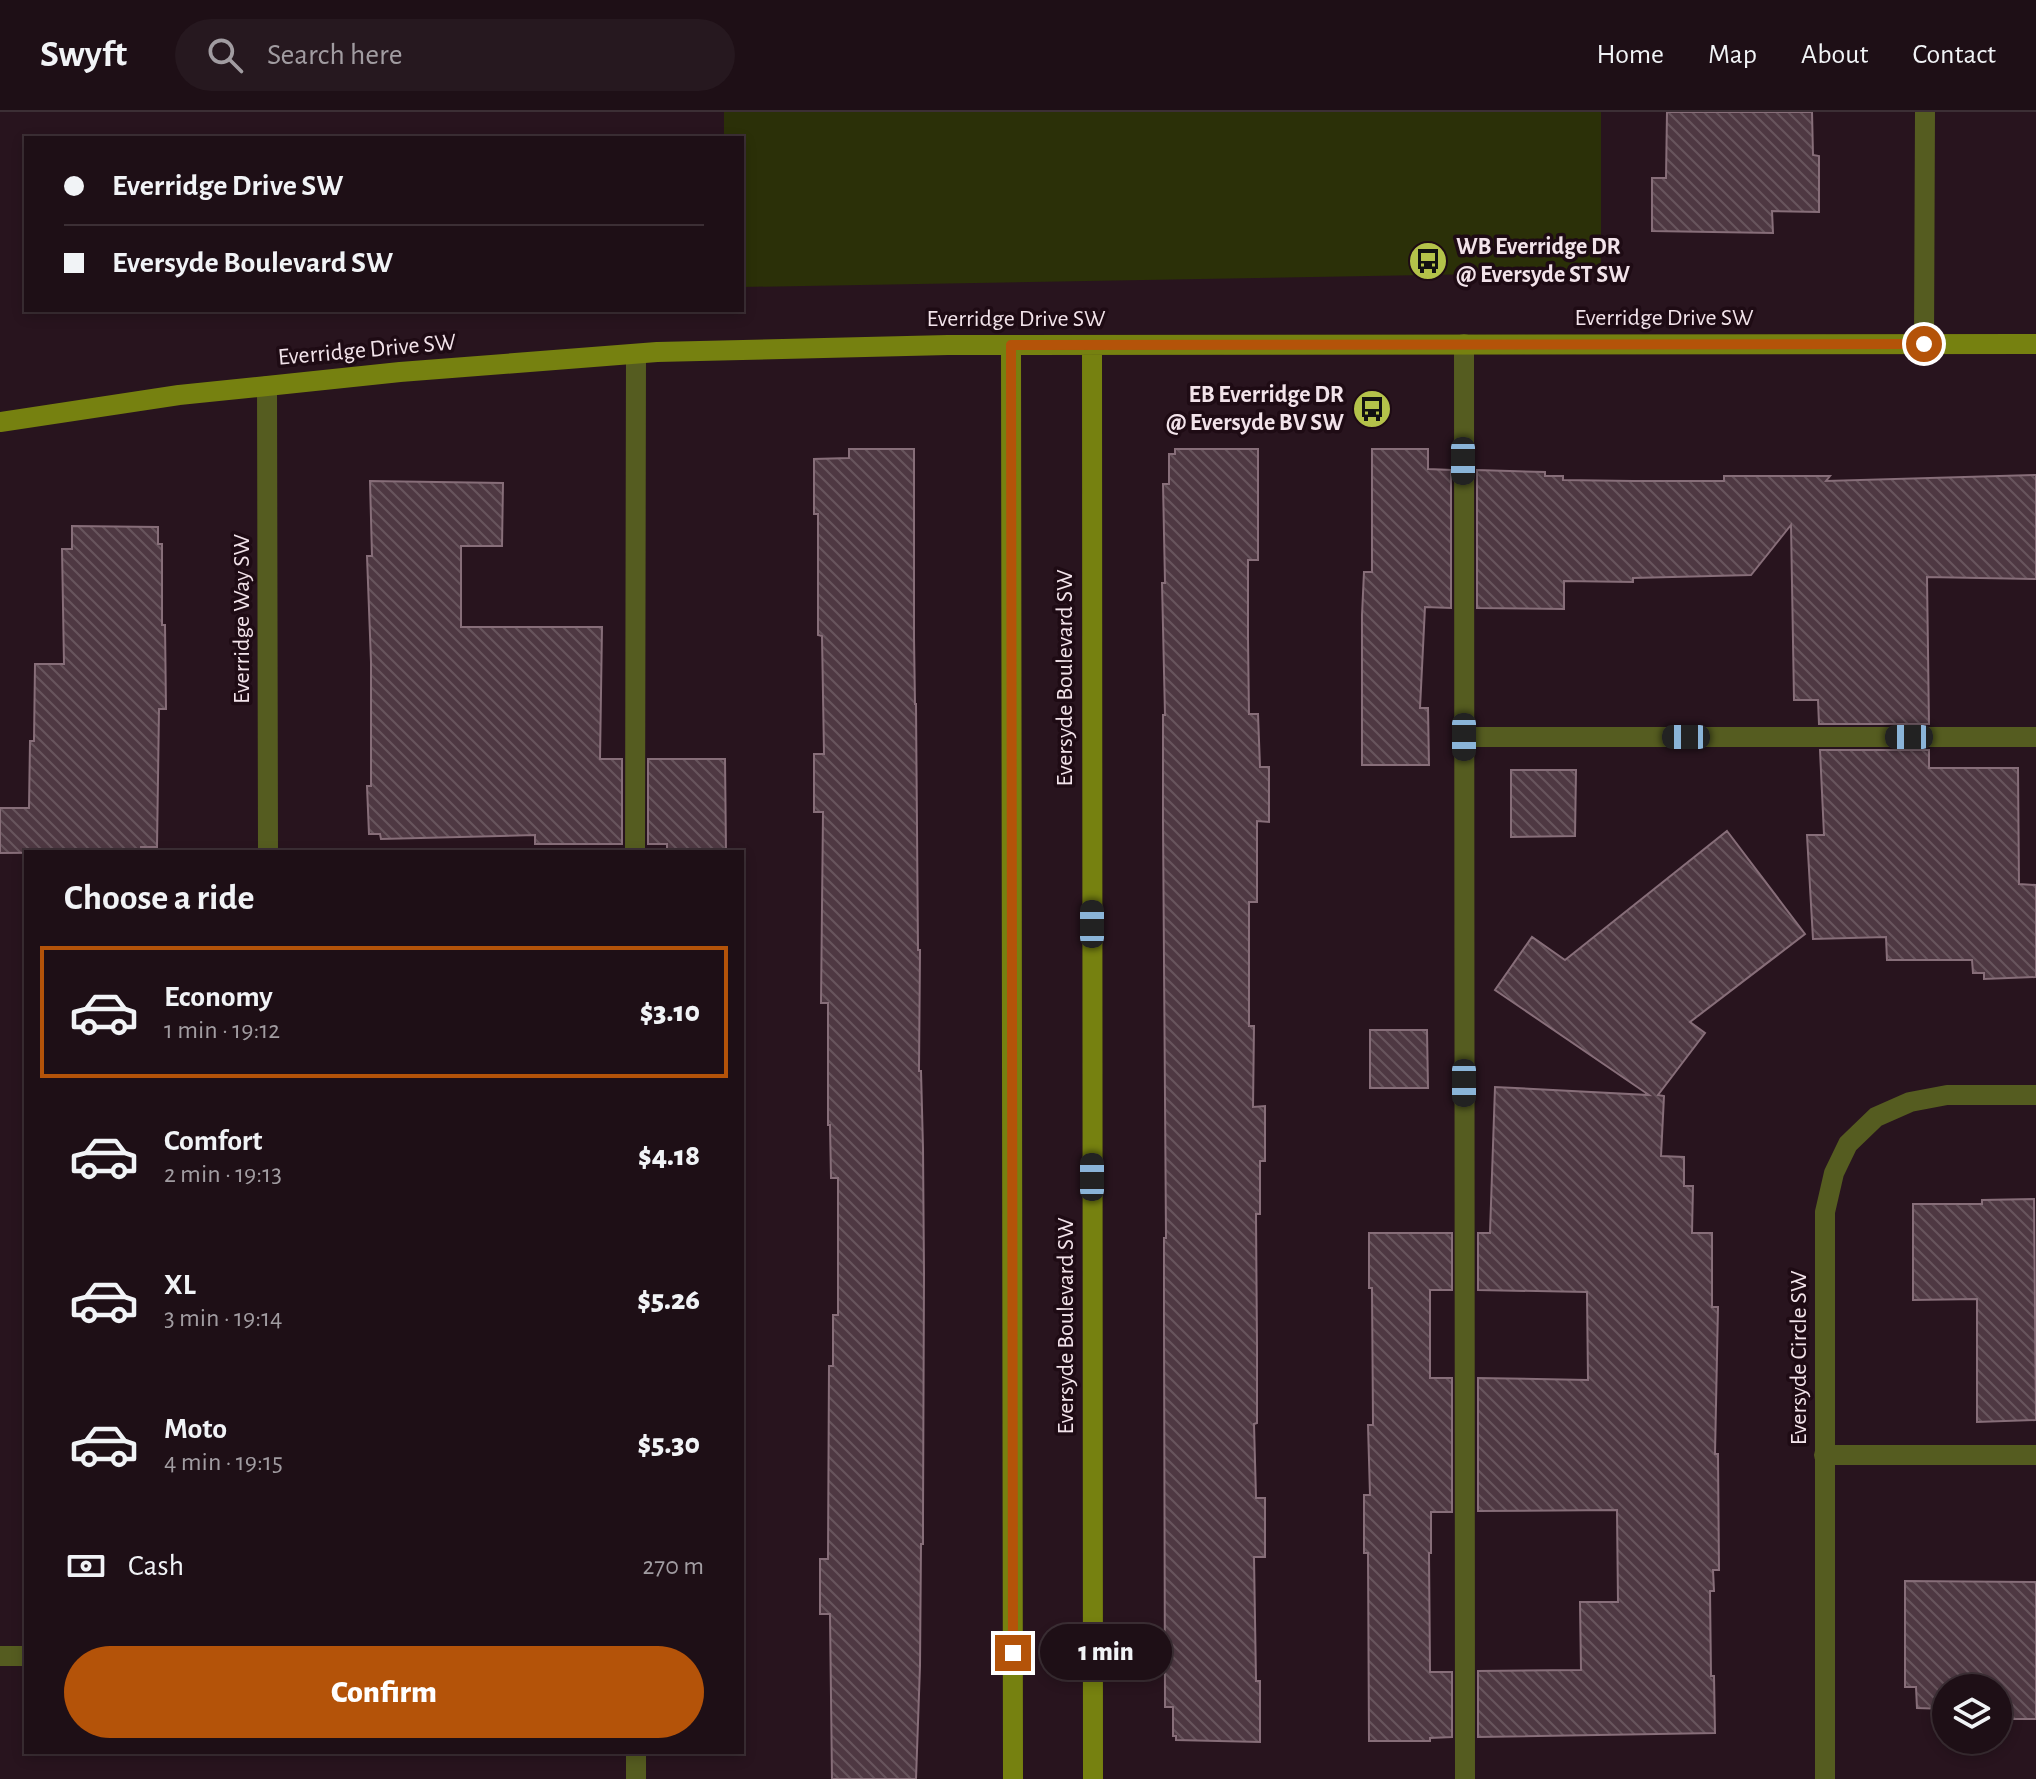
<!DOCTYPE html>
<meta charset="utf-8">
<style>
:root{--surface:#1e0f16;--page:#26181f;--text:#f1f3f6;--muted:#a19ca1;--line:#3c2f35;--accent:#b45309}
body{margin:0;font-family:"Alegreya Sans",sans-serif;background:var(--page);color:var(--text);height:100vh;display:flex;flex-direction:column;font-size:30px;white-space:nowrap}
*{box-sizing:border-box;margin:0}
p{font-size:26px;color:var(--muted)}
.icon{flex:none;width:44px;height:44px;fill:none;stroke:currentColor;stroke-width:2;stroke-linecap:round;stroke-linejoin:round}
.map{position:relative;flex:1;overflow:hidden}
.drawer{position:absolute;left:24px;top:738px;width:720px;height:904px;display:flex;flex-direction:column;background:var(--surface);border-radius:0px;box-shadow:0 4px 12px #0003,0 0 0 2px var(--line)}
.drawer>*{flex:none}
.banner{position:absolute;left:24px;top:24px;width:720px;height:176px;border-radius:0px;box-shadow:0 4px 12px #0003,0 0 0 2px var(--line);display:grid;align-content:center;height:176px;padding:0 40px;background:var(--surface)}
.buttons{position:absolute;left:1932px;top:1562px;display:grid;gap:16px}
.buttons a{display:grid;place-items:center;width:80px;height:80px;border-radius:50%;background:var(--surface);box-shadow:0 4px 12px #0003,0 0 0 2px var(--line);font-size:40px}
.end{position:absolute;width:36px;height:36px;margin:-18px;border:10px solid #b45309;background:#fff;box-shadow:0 0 0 4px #fff}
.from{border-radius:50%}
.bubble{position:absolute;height:56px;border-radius:28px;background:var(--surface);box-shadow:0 4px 12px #0003,0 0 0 2px var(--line);font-size:26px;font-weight:800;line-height:56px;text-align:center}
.car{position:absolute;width:24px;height:48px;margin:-24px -12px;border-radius:10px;box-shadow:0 0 6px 2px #0007;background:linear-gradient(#222 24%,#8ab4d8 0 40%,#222 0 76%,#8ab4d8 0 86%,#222 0)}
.banner b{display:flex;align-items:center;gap:28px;height:76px;font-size:30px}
.banner b+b{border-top:2px solid var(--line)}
.banner i{width:20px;height:20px;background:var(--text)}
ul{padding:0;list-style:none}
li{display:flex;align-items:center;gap:24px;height:132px;margin:0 16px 12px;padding:0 24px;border:4px solid transparent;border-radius:0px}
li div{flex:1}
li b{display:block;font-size:30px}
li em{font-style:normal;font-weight:800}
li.active{border-color:var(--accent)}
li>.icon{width:72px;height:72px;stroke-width:1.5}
h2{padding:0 40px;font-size:36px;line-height:96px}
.pay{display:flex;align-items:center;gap:20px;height:88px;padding:0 40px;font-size:30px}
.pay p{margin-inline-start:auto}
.action{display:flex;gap:16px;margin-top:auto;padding:16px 40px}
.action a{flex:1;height:92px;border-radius:48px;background:var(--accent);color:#fff;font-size:32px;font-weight:800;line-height:92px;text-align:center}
header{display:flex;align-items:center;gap:48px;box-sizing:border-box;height:112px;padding:0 40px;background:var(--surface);border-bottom:2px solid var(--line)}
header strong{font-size:38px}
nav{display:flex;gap:44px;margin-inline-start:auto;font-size:28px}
.search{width:560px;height:72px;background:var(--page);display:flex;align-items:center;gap:20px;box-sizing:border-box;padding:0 28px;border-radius:44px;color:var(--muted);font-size:30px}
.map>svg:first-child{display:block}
.green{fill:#2b3008}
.building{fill:url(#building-back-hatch);stroke:#876e79;stroke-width:2}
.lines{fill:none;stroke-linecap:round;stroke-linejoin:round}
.lane{stroke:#555c20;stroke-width:20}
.street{stroke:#555c20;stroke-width:20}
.secondary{stroke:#768110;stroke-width:20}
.route{stroke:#b45309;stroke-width:10}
.labels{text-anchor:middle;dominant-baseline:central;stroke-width:7;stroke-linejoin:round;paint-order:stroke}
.poi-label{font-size:24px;font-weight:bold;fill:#f2e3ea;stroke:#1e0b14;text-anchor:start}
.street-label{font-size:24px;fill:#f2e3ea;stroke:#1e0b14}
</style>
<header>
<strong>Swyft</strong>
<div class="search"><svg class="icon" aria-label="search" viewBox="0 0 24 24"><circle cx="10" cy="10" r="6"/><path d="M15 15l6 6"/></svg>Search here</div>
<nav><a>Home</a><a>Map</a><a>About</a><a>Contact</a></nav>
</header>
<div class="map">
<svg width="2036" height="1667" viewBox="0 0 2036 1667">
<defs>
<pattern id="building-back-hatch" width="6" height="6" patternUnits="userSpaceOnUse" patternTransform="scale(2)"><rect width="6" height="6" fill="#4e3842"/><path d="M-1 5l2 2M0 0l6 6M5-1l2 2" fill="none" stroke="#68555d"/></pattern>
</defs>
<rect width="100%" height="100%" fill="#28141e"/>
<path class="green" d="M 724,0 L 1601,0 L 1601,160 L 742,175 L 742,26 L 724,26 Z"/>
<path class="building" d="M 1667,0 L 1812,0 L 1813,43 L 1819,44 L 1819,100 L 1772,99 L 1773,121 L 1652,119 L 1652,66 L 1666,66 Z
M 849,337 L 914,337 L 914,526 L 915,592 L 916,592 L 918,838 L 920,838 L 919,959 L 921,959 L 923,1036 L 924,1161 L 923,1403 L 923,1432 L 921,1432 L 920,1554 L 916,1667 L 832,1667 L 830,1502 L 820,1502 L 820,1447 L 828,1447 L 829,1254 L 833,1254 L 833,1203 L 838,1203 L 838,1066 L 831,1066 L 830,1013 L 828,1013 L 828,891 L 821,891 L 823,700 L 814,700 L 814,642 L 824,642 L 822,524 L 818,523 L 818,402 L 814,402 L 814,347 L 849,346 Z
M 1175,337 L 1258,337 L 1258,448 L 1248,448 L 1248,526 L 1249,602 L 1258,602 L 1260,655 L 1269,655 L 1269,710 L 1257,709 L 1257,790 L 1249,790 L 1249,914 L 1254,914 L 1253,995 L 1265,994 L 1265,1049 L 1260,1049 L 1260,1102 L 1256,1102 L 1257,1234 L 1257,1311 L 1254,1312 L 1256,1386 L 1265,1386 L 1265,1445 L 1254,1445 L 1256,1569 L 1260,1569 L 1260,1630 L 1176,1628 L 1176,1624 L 1173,1624 L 1173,1595 L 1165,1595 L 1164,1204 L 1164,1126 L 1166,1126 L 1163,709 L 1163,603 L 1165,603 L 1162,471 L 1165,471 L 1163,372 L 1169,372 L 1169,342 L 1175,342 Z
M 1372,337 L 1428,337 L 1428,357 L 1451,358 L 1451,496 L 1425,495 L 1420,596 L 1428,596 L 1429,653 L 1362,653 L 1362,503 L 1364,460 L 1372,460 Z
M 1477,358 L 1545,360 L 1545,364 L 1563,364 L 1563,368 L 1633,369 L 1724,369 L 1724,364 L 1830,364 L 1826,369 L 2036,363 L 2036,467 L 1927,465 L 1929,612 L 1819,612 L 1818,588 L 1794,588 L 1791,413 L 1751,463 L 1633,466 L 1633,470 L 1564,469 L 1564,497 L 1477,496 Z
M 370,369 L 503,371 L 502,434 L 461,434 L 461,515 L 602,515 L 600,647 L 622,647 L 622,732 L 535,732 L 535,723 L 381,727 L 380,722 L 369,722 L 367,674 L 371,674 L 371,550 L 367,444 L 372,444 Z
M 72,414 L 158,415 L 158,432 L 162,432 L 162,513 L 165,513 L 166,597 L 159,597 L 157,735 L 141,735 L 141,740 L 0,741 L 0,696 L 29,696 L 30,629 L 34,629 L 35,552 L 64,552 L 62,437 L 72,437 Z
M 1820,638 L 1929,638 L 1929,656 L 2018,656 L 2019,772 L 2036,773 L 2036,865 L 1984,867 L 1984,861 L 1973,861 L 1972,848 L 1887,848 L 1886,825 L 1813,827 L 1807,723 L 1824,723 Z
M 648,647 L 725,647 L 726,740 L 667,740 L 667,732 L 648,732 Z
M 1511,658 L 1576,658 L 1575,724 L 1511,725 Z
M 1727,719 L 1805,822 L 1690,910 L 1705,921 L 1658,983 L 1664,984 L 1661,1044 L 1684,1045 L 1684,1074 L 1693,1074 L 1692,1121 L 1712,1121 L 1712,1195 L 1718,1195 L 1715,1342 L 1718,1342 L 1719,1458 L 1713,1458 L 1714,1479 L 1710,1479 L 1711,1564 L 1714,1564 L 1715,1621 L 1478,1625 L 1478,1559 L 1581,1558 L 1580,1490 L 1618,1490 L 1617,1398 L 1478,1399 L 1478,1266 L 1588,1268 L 1587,1180 L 1478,1178 L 1478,1121 L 1490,1121 L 1495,975 L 1649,983 L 1495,878 L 1532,825 L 1565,848 Z
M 1370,918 L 1427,918 L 1428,976 L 1370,976 Z
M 2034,1087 L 2036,1308 L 1977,1310 L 1977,1187 L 1913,1188 L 1913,1092 L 1982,1092 L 1982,1088 Z
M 1369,1121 L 1452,1121 L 1452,1178 L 1430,1178 L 1430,1266 L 1452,1266 L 1452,1400 L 1431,1400 L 1431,1441 L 1429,1441 L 1430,1560 L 1452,1560 L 1452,1625 L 1430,1626 L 1430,1629 L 1369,1629 L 1368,1441 L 1364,1441 L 1364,1383 L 1370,1383 L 1368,1313 L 1373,1313 L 1372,1176 L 1369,1176 Z
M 1905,1469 L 2036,1470 L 2036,1607 L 2005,1607 L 1998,1605 L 1998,1576 L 1946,1576 L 1946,1597 L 1917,1596 L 1916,1575 L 1905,1575 Z"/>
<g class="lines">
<path class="lane" d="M 1464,232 L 1465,1667
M 1464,625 L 2036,625
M 635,740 L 636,242
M 1824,1343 L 2036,1343
M 636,1640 L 636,1667"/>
<path class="street" d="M 1924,232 L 1925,0
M 267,274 L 268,740
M 0,1544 L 26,1544
M 1825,1667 L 1825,1100 L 1834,1061 L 1848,1032 L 1876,1005 L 1910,990 L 1947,983 L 2036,983"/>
<path class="secondary" d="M 1011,233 L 1013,1667
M 1092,233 L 1093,1667
M 0,310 L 179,283 L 267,274 L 400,260 L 657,240 L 948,233 L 2036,232"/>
</g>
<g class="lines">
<path class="route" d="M 1013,1541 L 1011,233 L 1924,232"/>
</g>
<defs>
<symbol id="bus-disc" viewBox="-11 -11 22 22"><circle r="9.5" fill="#b4c24a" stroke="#1e0b14"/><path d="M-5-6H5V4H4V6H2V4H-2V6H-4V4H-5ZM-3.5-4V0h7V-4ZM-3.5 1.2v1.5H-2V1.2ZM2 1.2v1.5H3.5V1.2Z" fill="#111"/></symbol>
</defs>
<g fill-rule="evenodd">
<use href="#bus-disc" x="1406" y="127" width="44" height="44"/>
<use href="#bus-disc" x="1350" y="275" width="44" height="44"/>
</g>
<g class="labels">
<g class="poi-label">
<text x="1456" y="135">WB Everridge DR<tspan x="1456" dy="28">@ Eversyde ST SW</tspan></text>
<text x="1344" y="283" text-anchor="end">EB Everridge DR<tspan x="1344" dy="28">@ Eversyde BV SW</tspan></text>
</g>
<g class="street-label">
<text x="1664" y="206">Everridge Drive SW</text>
<text x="1016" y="207">Everridge Drive SW</text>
<text transform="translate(367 238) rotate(-5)">Everridge Drive SW</text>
<text transform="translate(242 507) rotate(-90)">Everridge Way SW</text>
<text transform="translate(1065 566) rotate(-90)">Eversyde Boulevard SW</text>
<text transform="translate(1066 1214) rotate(-90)">Eversyde Boulevard SW</text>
<text transform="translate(1799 1246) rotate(-90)">Eversyde Circle SW</text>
</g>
</g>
</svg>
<div class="buttons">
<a><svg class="icon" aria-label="layers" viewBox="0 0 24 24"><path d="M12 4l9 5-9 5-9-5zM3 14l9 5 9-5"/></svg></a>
</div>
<i class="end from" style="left:1924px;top:232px"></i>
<i class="end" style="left:1013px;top:1541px"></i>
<div class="bubble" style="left:1040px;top:1512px;width:132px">1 min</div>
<i class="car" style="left:1463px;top:349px;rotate:180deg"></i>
<i class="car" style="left:1464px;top:625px;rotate:180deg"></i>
<i class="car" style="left:1686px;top:625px;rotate:270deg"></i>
<i class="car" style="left:1909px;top:625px;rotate:270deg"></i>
<i class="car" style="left:1092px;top:812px;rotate:0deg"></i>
<i class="car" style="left:1464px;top:971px;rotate:180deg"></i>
<i class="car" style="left:1092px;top:1065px;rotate:0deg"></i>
<div class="banner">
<b><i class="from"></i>Everridge Drive SW</b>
<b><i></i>Eversyde Boulevard SW</b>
</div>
<section class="drawer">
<h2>Choose a ride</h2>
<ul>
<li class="active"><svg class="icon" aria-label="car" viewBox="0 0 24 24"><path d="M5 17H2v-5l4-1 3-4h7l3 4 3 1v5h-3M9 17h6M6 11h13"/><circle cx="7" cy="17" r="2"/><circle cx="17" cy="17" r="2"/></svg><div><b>Economy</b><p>1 min · 19:12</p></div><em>$3.10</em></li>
<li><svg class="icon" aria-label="car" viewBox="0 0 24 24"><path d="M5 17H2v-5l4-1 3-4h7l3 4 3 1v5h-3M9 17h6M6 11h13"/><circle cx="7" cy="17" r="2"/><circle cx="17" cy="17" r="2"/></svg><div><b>Comfort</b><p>2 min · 19:13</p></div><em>$4.18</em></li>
<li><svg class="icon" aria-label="car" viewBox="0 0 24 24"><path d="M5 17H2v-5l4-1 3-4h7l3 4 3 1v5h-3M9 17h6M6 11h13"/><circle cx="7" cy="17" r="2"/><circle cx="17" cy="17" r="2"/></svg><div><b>XL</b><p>3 min · 19:14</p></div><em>$5.26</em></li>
<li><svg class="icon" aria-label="car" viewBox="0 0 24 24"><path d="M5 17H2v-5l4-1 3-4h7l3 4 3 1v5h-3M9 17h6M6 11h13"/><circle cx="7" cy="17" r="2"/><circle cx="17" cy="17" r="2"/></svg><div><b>Moto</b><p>4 min · 19:15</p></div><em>$5.30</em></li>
</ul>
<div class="pay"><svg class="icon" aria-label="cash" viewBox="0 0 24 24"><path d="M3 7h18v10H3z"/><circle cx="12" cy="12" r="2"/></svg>Cash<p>270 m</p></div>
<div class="action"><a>Confirm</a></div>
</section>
</div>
